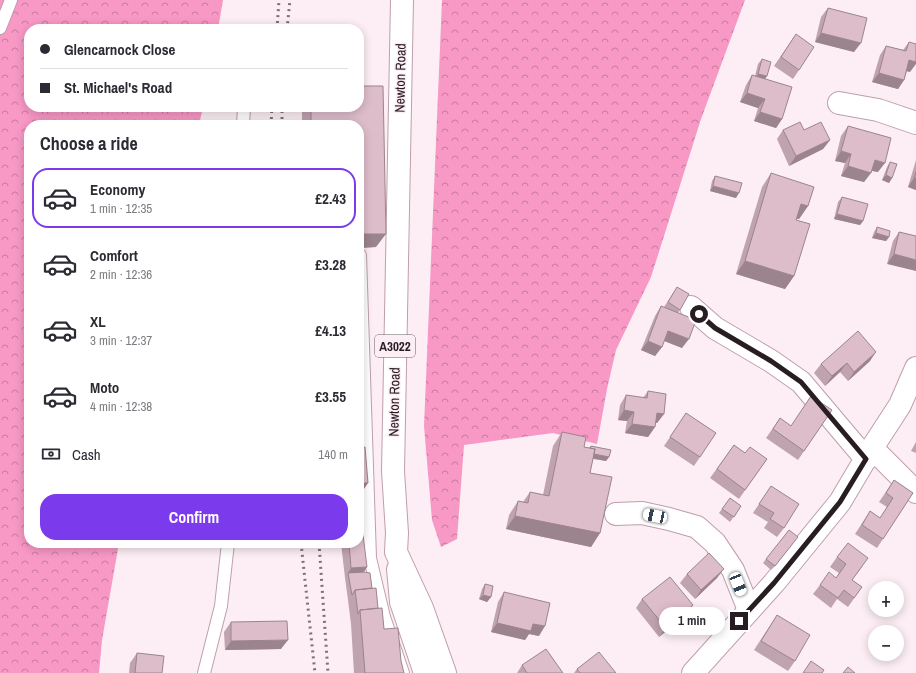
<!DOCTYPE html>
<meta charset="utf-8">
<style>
:root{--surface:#fff;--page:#f7f7f7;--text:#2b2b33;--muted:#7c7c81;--line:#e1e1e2;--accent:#7c3aed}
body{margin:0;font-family:"Archivo Narrow",sans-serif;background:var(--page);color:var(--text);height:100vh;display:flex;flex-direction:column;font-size:15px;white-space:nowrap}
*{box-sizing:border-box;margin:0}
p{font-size:13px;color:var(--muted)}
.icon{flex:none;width:22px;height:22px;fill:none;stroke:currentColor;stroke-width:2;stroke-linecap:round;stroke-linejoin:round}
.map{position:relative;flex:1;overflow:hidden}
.drawer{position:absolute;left:24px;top:120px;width:340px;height:428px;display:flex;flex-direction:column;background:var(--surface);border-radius:16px;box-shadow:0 2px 10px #0003}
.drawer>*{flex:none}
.banner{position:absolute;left:24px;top:24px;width:340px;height:88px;border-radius:16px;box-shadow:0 2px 10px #0003;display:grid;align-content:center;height:88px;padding:0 16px;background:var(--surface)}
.controls{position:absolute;left:868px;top:581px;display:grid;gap:8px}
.controls a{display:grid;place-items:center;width:36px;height:36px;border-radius:50%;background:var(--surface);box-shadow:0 2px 10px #0003;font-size:20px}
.end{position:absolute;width:18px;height:18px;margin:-9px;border:5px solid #281d22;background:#fff;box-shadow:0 0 0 2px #fff}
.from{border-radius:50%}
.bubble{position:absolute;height:28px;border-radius:14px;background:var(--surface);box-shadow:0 2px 10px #0003;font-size:13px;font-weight:700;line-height:28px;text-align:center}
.car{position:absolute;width:12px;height:24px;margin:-12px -6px;border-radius:5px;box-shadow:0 0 3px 1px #0007;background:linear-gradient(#fff 24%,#345 0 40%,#fff 0 76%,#345 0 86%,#fff 0)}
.banner b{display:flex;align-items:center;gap:14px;height:38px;font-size:15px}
.banner b+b{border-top:1px solid var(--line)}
.banner i{width:10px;height:10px;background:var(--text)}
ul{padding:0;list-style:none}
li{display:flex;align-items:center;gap:12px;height:60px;margin:0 8px 6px;padding:0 8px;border:2px solid transparent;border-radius:16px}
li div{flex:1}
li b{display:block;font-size:15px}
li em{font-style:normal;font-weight:700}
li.selected{border-color:var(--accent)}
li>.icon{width:36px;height:36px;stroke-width:1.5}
h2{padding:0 16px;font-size:18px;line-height:48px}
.pay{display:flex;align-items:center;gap:10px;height:44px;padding:0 16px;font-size:15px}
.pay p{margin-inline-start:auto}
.cta{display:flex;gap:8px;margin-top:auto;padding:8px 16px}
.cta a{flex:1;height:46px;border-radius:16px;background:var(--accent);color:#fff;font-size:16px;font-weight:700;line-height:46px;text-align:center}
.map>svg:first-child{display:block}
.forest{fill:url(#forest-crowns)}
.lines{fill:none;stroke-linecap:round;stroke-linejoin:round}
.lane-casing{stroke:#be9fac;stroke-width:14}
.street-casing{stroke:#be9fac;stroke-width:24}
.secondary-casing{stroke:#be9fac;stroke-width:24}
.primary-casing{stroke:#be9fac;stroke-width:24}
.lane{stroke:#fff;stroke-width:12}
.street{stroke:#fff;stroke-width:22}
.secondary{stroke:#fff;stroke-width:22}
.primary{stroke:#fff;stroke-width:22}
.rail{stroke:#7e7277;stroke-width:3;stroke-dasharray:2 4;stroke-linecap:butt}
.wall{fill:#bfa3af}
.shaded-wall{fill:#9b848e}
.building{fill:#debdcb;stroke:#9b848e}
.route{stroke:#281d22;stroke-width:5}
.labels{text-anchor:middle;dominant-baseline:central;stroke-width:3;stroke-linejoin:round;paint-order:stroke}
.shield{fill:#fceef4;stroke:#685c61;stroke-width:1}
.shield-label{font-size:13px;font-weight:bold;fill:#281d22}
.street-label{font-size:14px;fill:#281d22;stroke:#fceef4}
</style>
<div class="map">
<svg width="916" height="673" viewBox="0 0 916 673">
<defs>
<pattern id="forest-crowns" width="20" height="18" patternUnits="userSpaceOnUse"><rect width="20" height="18" fill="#f798c5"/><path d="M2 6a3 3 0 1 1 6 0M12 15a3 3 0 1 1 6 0" fill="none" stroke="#c87ba0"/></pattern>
</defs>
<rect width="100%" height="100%" fill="#fceef4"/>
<path class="forest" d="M 0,0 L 223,0 L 218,29 L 29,29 L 29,107 L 203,107 L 199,125 L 29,125 L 29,543 L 119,543 L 102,640 L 99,673 L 0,673 Z
M 442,0 L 745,0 L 701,119 L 651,277 L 616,350 L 607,389 L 597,444 L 553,433 L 464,445 L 457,539 L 441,547 L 432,520 L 424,426 Z"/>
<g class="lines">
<defs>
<path id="lane" d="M 0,28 L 11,0
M 243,125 L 244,107
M 360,255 L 370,558 L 384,617 L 403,673
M 204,673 L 221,606 L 228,543"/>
<path id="street" d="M 839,103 L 878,110 L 916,123
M 691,307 L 715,328 L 771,361 L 801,382 L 866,459
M 872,448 L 916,492
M 616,514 L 642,513 L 669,519 L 697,527 L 715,543 L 733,570 L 749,610"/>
<path id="secondary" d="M 693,673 L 774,583 L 840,502 L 872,448 L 900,405 L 916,368"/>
<path id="primary" d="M 402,0 L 393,471 L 397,533 L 396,552 L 422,608 L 445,673
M 398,569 L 401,602 L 425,673"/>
</defs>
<use href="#lane" class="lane-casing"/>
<use href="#street" class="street-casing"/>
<use href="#secondary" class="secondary-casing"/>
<use href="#primary" class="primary-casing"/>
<use href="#lane" class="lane"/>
<use href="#street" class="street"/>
<use href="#secondary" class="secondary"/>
<use href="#primary" class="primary"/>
<path class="rail" d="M 277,29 L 279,0
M 287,29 L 290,0
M 271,125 L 272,107
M 282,125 L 282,107
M 301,543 L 315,673
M 319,543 L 328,673"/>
</g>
<path class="wall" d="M 828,8 L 854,52 L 815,42 L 821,17 Z
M 796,34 L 799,70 L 793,79 L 774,66 Z
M 909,42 L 910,72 L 907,71 L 904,80 L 898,89 L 872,82 L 880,55 L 886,46 L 903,50 Z
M 762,59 L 765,79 L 782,119 L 776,128 L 754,121 L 758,108 L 740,102 L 746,85 L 752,75 L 755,76 L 758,64 Z
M 302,107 L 359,107 L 376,247 L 359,248 L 359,125 L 302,125 Z
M 848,126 L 878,172 L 872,171 L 864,182 L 841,176 L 845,163 L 835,161 L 841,136 Z
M 783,130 L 804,130 L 830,140 L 823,149 L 789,166 L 777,139 Z
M 916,160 L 916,190 L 908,187 Z
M 890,162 L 892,178 L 889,183 L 882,180 L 887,167 Z
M 771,173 L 808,206 L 799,219 L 796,219 L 794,276 L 785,289 L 736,274 L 762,187 Z
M 715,176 L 736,198 L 710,191 L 712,181 Z
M 842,197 L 863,221 L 860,225 L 834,219 L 838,202 Z
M 877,227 L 889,237 L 886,241 L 872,238 L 874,232 Z
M 899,232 L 916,236 L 887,264 L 893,241 Z
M 677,287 L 680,310 L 678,313 L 682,348 L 664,341 L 662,347 L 655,356 L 641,350 L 655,316 L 661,306 L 668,309 L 664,307 Z
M 870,361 L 848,381 L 840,372 L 825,386 L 814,373 L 821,364 Z
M 648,391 L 664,414 L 657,423 L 655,423 L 655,427 L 648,437 L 625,433 L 627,421 L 618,420 L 620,405 L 626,395 L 643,398 Z
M 832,410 L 798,460 L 766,438 L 780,418 L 791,426 Z
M 686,413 L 700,457 L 694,466 L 664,446 Z
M 562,432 L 584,447 L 589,448 L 591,446 L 609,457 L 606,461 L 593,459 L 590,473 L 600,533 L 591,547 L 506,529 L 509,515 L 518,501 L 523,502 L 530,492 L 543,495 L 553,446 Z
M 916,442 L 916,453 L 911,451 Z
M 734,445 L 745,453 L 767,459 L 739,499 L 710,478 Z
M 894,480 L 913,493 L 877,548 L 855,534 L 870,511 L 880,518 L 887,507 L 879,502 Z
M 771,486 L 784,528 L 777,537 L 764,528 L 768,522 L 753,513 Z
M 730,498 L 741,506 L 730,522 L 719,513 Z
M 798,537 L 771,570 L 763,563 L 766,559 Z
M 341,543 L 359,543 L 367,567 L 364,572 L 372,588 L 384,629 L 401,661 L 404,673 L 354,673 L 351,624 L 348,600 L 345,578 Z
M 837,557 L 862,567 L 852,580 L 862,587 L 848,607 L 837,599 L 831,608 L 813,594 L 820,585 L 836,578 L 839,573 L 830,567 Z
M 687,574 L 717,578 L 695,599 L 680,583 Z
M 485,584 L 491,597 L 487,602 L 479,599 L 482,589 Z
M 504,592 L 539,636 L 529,634 L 525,640 L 491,632 L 498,602 Z
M 642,599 L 687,614 L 659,637 L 636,608 Z
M 777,615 L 795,661 L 788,671 L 754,650 Z
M 231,622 L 281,649 L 225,650 L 224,632 Z
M 137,653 L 162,673 L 129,673 L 130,663 Z
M 522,665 L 563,673 L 517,673 Z
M 577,669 L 616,673 L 574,673 Z"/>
<path class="shaded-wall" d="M 821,33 L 861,43 L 854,52 L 815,42 Z
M 909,60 L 916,62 L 916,64 L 910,72 L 903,70 Z
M 879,73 L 904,80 L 898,89 L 872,82 Z
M 758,74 L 767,76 L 764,81 L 755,79 Z
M 747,93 L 765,99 L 758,108 L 740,102 Z
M 760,112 L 782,119 L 776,128 L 754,121 Z
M 830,140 L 823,149 L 789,166 L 796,156 Z
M 841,151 L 851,154 L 845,163 L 835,161 Z
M 875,160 L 885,163 L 878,172 L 868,170 Z
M 848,166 L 871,173 L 864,182 L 841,176 Z
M 886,175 L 892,178 L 889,183 L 882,180 Z
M 914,178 L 916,178 L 916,190 L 908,187 Z
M 713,186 L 739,193 L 736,198 L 710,191 Z
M 801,204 L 808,206 L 799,219 L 792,217 Z
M 837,214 L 863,221 L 860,225 L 834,219 Z
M 876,233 L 889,237 L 886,241 L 872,238 Z
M 359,234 L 386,234 L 376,247 L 359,248 Z
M 894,254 L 916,260 L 916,271 L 887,264 Z
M 745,261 L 794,276 L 785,289 L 736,274 Z
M 668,331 L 689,339 L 682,348 L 662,340 Z
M 648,341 L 662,347 L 655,356 L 641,350 Z
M 876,352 L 870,361 L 848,381 L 854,372 Z
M 847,363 L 840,372 L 825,386 L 832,376 Z
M 624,410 L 634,412 L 627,421 L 618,420 Z
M 657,413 L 664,414 L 657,423 L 650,422 Z
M 632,424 L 655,427 L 648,437 L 625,433 Z
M 589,453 L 609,457 L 606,461 L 586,457 Z
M 359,483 L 368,483 L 362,492 L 359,492 Z
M 515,516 L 600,533 L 591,547 L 506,529 Z
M 798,537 L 794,542 L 771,570 L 775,566 Z
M 367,567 L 361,576 L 348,573 L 351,568 Z
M 724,569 L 717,578 L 695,599 L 701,590 Z
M 483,595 L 491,597 L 487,602 L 479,599 Z
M 693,605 L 687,614 L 659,637 L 666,628 Z
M 497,623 L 533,624 L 545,626 L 539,636 L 529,634 L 525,640 L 491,632 Z
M 288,640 L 281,649 L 225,650 L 231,641 Z"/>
<path class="building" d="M 828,8 L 867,18 L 861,43 L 821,33 Z
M 796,34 L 814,47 L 799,70 L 781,57 Z
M 909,42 L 916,44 L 916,62 L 909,60 L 904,80 L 879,73 L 886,46 L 906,51 Z
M 762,59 L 771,62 L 767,76 L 758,74 Z
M 752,75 L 792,87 L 782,119 L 760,112 L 765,99 L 747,93 Z
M 359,86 L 383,86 L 386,234 L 359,234 L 359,125 L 311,125 L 311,107 L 359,107 Z
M 800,122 L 804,130 L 821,122 L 830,140 L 796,156 L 783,130 Z
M 848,126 L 891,138 L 885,163 L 875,160 L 871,173 L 848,166 L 851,154 L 841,151 Z
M 890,162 L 897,164 L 892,178 L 886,175 Z
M 916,172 L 916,178 L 914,178 Z
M 771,173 L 814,187 L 808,206 L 801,204 L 796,220 L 810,224 L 794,276 L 745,261 Z
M 715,176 L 742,183 L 739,193 L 713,186 Z
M 842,197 L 868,204 L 863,221 L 837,214 Z
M 877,227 L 890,231 L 889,237 L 876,233 Z
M 899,232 L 916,236 L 916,260 L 894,254 Z
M 677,287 L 689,294 L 680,310 L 668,302 Z
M 661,306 L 696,320 L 689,339 L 668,331 L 662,347 L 648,341 Z
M 858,331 L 876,352 L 854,372 L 847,363 L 832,376 L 821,364 Z
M 648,391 L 666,394 L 664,414 L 657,413 L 655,427 L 632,424 L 634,412 L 624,410 L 626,395 L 647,398 Z
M 811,396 L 832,410 L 804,451 L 773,429 L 780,418 L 791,426 Z
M 686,413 L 716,433 L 700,457 L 670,437 Z
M 562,432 L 586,437 L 584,447 L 595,449 L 590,473 L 612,477 L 600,533 L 515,516 L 518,501 L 528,503 L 530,492 L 549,496 Z
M 734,445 L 745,453 L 750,447 L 767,459 L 745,490 L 717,469 Z
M 591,446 L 611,450 L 609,457 L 594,454 L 595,449 L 590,448 Z
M 365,447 L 368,483 L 359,483 L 359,448 Z
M 894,480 L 913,493 L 883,539 L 862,525 L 870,511 L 880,518 L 893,498 L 886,493 Z
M 771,486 L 799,504 L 784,528 L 770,519 L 774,513 L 759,504 Z
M 730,498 L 741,506 L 734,517 L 722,509 Z
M 359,502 L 367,567 L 351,568 L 349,543 L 359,543 Z
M 789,530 L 798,537 L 775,566 L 766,559 Z
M 848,543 L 868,558 L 852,580 L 862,587 L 854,598 L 844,590 L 838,598 L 820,585 L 829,572 L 836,578 L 846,564 L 837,557 Z
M 709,553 L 724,569 L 701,590 L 687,574 Z
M 364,572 L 370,573 L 372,588 L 355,590 L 352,595 L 348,573 Z
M 670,577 L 693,605 L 666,628 L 642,599 Z
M 485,584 L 493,586 L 491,597 L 483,595 Z
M 376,588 L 378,608 L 360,610 L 358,614 L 355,590 Z
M 504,592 L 550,603 L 545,626 L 533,624 L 531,631 L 497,623 Z
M 382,608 L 384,629 L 398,628 L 401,661 L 404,673 L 365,673 L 360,610 Z
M 777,615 L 810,635 L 795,661 L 761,641 Z
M 287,621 L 288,640 L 231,641 L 231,622 Z
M 546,649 L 563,673 L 527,673 L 522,665 Z
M 599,652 L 616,673 L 580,673 L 577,669 Z
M 137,653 L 164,656 L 162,673 L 135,673 Z
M 811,661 L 824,670 L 822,673 L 803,673 Z
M 848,667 L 855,673 L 843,673 Z"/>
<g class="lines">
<path class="route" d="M 699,314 L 715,328 L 771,361 L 801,382 L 866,459 L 840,502 L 774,583 L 739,621"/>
</g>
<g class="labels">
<rect class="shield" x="375" y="335" width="40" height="22" rx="3"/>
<g class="shield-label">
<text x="395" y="346">A3022</text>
</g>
<g class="street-label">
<text transform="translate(400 78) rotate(-89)">Newton Road</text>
<text transform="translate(394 402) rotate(-89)">Newton Road</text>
</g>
</g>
</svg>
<div class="controls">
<a>+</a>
<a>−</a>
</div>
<i class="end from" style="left:699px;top:314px"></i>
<i class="end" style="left:739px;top:621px"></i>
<div class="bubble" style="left:659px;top:607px;width:66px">1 min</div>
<i class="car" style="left:655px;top:516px;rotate:282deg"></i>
<i class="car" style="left:738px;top:584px;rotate:158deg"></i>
<div class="banner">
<b><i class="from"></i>Glencarnock Close</b>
<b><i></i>St. Michael's Road</b>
</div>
<section class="drawer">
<h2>Choose a ride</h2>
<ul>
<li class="selected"><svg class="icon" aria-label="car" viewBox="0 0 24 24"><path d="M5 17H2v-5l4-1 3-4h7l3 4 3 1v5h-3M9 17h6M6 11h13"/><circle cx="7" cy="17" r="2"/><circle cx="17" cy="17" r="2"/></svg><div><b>Economy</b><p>1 min · 12:35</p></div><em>£2.43</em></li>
<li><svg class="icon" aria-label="car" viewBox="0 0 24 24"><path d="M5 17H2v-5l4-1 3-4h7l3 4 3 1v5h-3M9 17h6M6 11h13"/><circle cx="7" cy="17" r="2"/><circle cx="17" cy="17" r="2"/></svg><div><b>Comfort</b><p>2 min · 12:36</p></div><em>£3.28</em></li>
<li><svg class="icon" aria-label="car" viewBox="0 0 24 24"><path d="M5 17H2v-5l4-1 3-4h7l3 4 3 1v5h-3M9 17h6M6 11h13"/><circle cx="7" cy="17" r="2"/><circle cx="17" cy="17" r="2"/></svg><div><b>XL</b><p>3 min · 12:37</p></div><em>£4.13</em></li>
<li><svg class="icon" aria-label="car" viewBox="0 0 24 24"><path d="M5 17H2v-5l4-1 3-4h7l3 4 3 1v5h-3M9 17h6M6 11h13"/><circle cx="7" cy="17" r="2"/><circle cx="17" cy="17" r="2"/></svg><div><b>Moto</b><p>4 min · 12:38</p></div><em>£3.55</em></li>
</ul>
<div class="pay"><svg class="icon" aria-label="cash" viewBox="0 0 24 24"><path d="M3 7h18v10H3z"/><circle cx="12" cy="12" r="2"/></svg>Cash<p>140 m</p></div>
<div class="cta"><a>Confirm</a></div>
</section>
</div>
